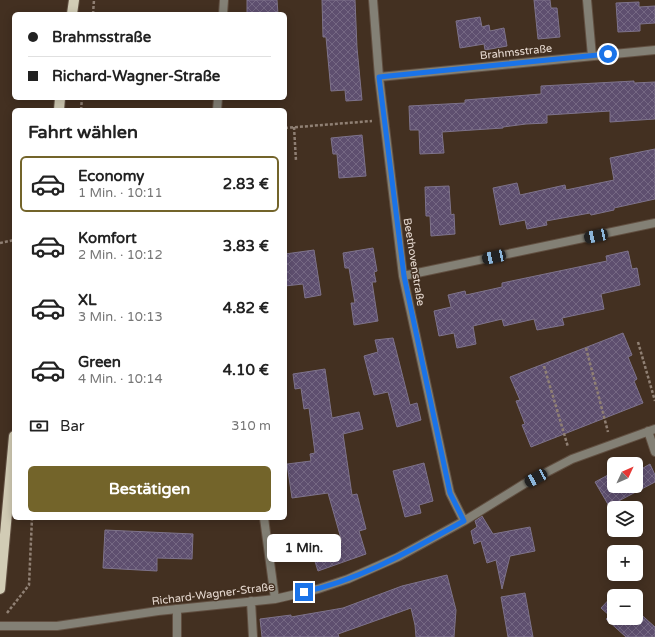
<!DOCTYPE html>
<html lang="de">
<meta charset="utf-8">
<style>
:root{--surface:#fff;--page:#f2f2f2;--text:#222;--muted:#767676;--line:#e0e0e0;--accent:#73642a}
body{margin:0;font-family:"Varela Round",sans-serif;background:var(--page);color:var(--text);height:100vh;display:flex;flex-direction:column;font-size:15px;white-space:nowrap}
*{box-sizing:border-box;margin:0}
p{font-size:13px;color:var(--muted)}
.icon{flex:none;width:22px;height:22px;fill:none;stroke:currentColor;stroke-width:2;stroke-linecap:round;stroke-linejoin:round}
.map{position:relative;flex:1;overflow:hidden}
.sheet{position:absolute;left:12px;top:108px;width:275px;height:412px;display:flex;flex-direction:column;background:var(--surface);border-radius:6px;box-shadow:0 2px 10px #0003}
.sheet>*{flex:none}
.banner{position:absolute;left:12px;top:12px;width:275px;height:88px;border-radius:6px;box-shadow:0 2px 10px #0003;display:grid;align-content:center;height:88px;padding:0 16px;background:var(--surface)}
.needle{width:26px;rotate:46deg}
.fabs{position:absolute;left:607px;top:457px;display:grid;gap:8px}
.fabs a{display:grid;place-items:center;width:36px;height:36px;border-radius:6px;background:var(--surface);box-shadow:0 2px 10px #0003;font-size:20px}
.end{position:absolute;width:18px;height:18px;margin:-9px;border:5px solid #1a73e8;background:#fff;box-shadow:0 0 0 2px #fff}
.from{border-radius:50%}
.bubble{position:absolute;height:28px;border-radius:6px;background:var(--surface);box-shadow:0 2px 10px #0003;font-size:13px;font-weight:800;line-height:28px;text-align:center}
.car{position:absolute;width:12px;height:24px;margin:-12px -6px;border-radius:5px;box-shadow:0 0 3px 1px #0007;background:linear-gradient(#222 24%,#8ab4d8 0 40%,#222 0 76%,#8ab4d8 0 86%,#222 0)}
.banner b{display:flex;align-items:center;gap:14px;height:38px;font-size:15px}
.banner b+b{border-top:1px solid var(--line)}
.banner i{width:10px;height:10px;background:var(--text)}
ul{padding:0;list-style:none}
li{display:flex;align-items:center;gap:12px;height:56px;margin:0 8px 6px;padding:0 8px;border:2px solid transparent;border-radius:6px}
li div{flex:1}
li b{display:block;font-size:15px}
li em{font-style:normal;font-weight:800}
li.current{border-color:var(--accent)}
li>.icon{width:36px;height:36px;stroke-width:1.5}
h2{padding:0 16px;font-size:18px;line-height:48px}
.pay{display:flex;align-items:center;gap:10px;height:44px;padding:0 16px;font-size:15px}
.pay p{margin-inline-start:auto}
.action{display:flex;gap:8px;margin-top:auto;padding:8px 16px}
.action a{flex:1;height:46px;border-radius:6px;background:var(--accent);color:#fff;font-size:16px;font-weight:800;line-height:46px;text-align:center}
.map>svg:first-child{display:block}
.building{fill:url(#building-cross-hatch);stroke:#7e738b}
.lines{fill:none;stroke-linecap:round;stroke-linejoin:round}
.lane-casing{stroke:#614f41;stroke-width:10}
.street-casing{stroke:#614f41;stroke-width:10}
.primary-casing{stroke:#614f41;stroke-width:12}
.path{stroke:#908074;stroke-width:2.5;stroke-dasharray:3 2;stroke-linecap:butt}
.lane{stroke:#838075;stroke-width:8}
.street{stroke:#838075;stroke-width:8}
.primary{stroke:#d2ccb5;stroke-width:10}
.route{stroke:#1a73e8;stroke-width:5}
.labels{text-anchor:middle;dominant-baseline:central;stroke-width:3;stroke-linejoin:round;paint-order:stroke}
.street-label{font-size:11px;fill:#e8dbd2;stroke:#433021}
</style>
<div class="map">
<svg width="655" height="637" viewBox="0 0 655 637">
<defs>
<pattern id="building-cross-hatch" width="8" height="8" patternUnits="userSpaceOnUse"><rect width="8" height="8" fill="#5e4f6f"/><path d="M0 0l8 8M0 8l8-8" fill="none" stroke="#756883"/></pattern>
</defs>
<rect width="100%" height="100%" fill="#433021"/>
<path class="building" d="M 247,0 L 277,0 L 278,14 L 247,14 Z
M 322,0 L 355,0 L 357,48 L 362,100 L 346,101 L 345,90 L 331,91 L 326,37 L 323,37 Z
M 534,0 L 550,0 L 551,8 L 557,8 L 560,37 L 538,39 Z
M 639,2 L 639,7 L 655,6 L 655,23 L 640,24 L 640,31 L 618,32 L 616,3 Z
M 480,17 L 482,27 L 489,25 L 490,31 L 504,28 L 507,46 L 485,50 L 484,44 L 460,48 L 456,21 Z
M 634,81 L 634,83 L 655,82 L 655,119 L 610,122 L 610,111 L 547,115 L 547,123 L 526,124 L 503,127 L 503,128 L 442,132 L 444,153 L 420,154 L 419,130 L 410,130 L 409,106 L 465,103 L 465,100 L 541,94 L 541,86 Z
M 362,135 L 366,176 L 339,178 L 337,154 L 333,154 L 331,138 Z
M 655,149 L 655,199 L 614,208 L 614,210 L 591,215 L 590,213 L 546,221 L 547,225 L 527,229 L 525,220 L 500,225 L 493,188 L 517,183 L 520,195 L 565,185 L 566,190 L 614,180 L 610,158 Z
M 449,186 L 451,215 L 454,214 L 455,234 L 431,236 L 430,216 L 426,216 L 425,187 Z
M 373,248 L 377,271 L 374,272 L 376,282 L 372,282 L 378,321 L 354,325 L 351,303 L 355,303 L 349,268 L 345,268 L 343,253 Z
M 314,250 L 321,295 L 305,298 L 303,284 L 285,286 L 285,254 Z
M 628,251 L 632,269 L 637,268 L 640,285 L 601,294 L 604,309 L 562,318 L 564,325 L 537,330 L 534,319 L 504,326 L 502,319 L 473,326 L 476,344 L 457,348 L 454,333 L 439,336 L 434,311 L 451,307 L 448,295 L 465,291 L 466,295 L 502,287 L 502,283 L 607,261 L 606,256 Z
M 623,333 L 632,355 L 628,357 L 637,379 L 634,381 L 643,403 L 531,447 L 522,425 L 525,424 L 516,401 L 520,400 L 510,377 Z
M 393,338 L 410,405 L 417,403 L 421,420 L 397,427 L 388,392 L 374,395 L 364,356 L 378,352 L 375,340 Z
M 325,369 L 332,418 L 359,412 L 363,429 L 343,434 L 352,495 L 357,494 L 366,529 L 359,531 L 366,554 L 318,571 L 312,552 L 342,542 L 328,493 L 292,498 L 287,464 L 311,461 L 310,454 L 315,453 L 309,408 L 304,409 L 301,388 L 295,389 L 293,374 Z
M 424,463 L 433,501 L 419,505 L 421,513 L 405,517 L 393,471 Z
M 650,464 L 655,475 L 655,482 L 609,506 L 595,482 L 608,475 L 609,478 L 614,476 L 614,486 L 636,486 L 636,472 Z
M 482,516 L 493,534 L 530,527 L 535,551 L 510,556 L 502,589 L 496,560 L 487,563 L 481,541 L 474,544 L 471,531 L 477,527 L 475,521 Z
M 105,530 L 193,534 L 192,559 L 157,558 L 157,571 L 103,568 Z
M 447,575 L 456,610 L 454,637 L 416,637 L 415,625 L 411,608 L 338,634 L 339,637 L 262,637 L 260,619 L 291,615 L 291,617 L 343,608 L 402,586 Z
M 616,592 L 621,596 L 614,596 L 614,618 L 636,618 L 636,610 L 655,627 L 655,637 L 626,637 L 606,619 L 610,616 L 601,608 Z
M 525,593 L 533,637 L 508,637 L 501,597 Z"/>
<g class="lines">
<defs>
<path id="lane" d="M 177,637 L 177,609"/>
<path id="street" d="M 373,0 L 379,77 L 403,276 L 450,493 L 464,521
M 587,0 L 592,56
M 223,14 L 224,0
M 379,77 L 655,50
M 217,110 L 218,98
M 403,276 L 655,223
M 648,431 L 655,452
M 264,518 L 275,599
M 251,601 L 253,637
M 0,626 L 57,626 L 158,611 L 275,599 L 318,589 L 348,579 L 398,557 L 464,521 L 524,484 L 572,459 L 655,429"/>
<path id="primary" d="M 72,14 L 74,0
M 59,110 L 60,98
M 0,589 L 14,436"/>
</defs>
<use href="#lane" class="lane-casing"/>
<use href="#street" class="street-casing"/>
<use href="#primary" class="primary-casing"/>
<path class="path" d="M 93,14 L 94,0
M 81,110 L 82,98
M 294,127 L 296,161
M 285,128 L 372,121
M 0,243 L 14,240
M 638,342 L 655,401
M 586,348 L 608,432
M 544,366 L 568,447
M 7,613 L 29,585 L 32,518"/>
<use href="#lane" class="lane"/>
<use href="#street" class="street"/>
<use href="#primary" class="primary"/>
</g>
<g class="lines">
<path class="route" d="M 304,592 C 361,580 413,549 464,521 L 450,493 L 404,276 L 379,77 L 608,54"/>
</g>
<g class="labels">
<g class="street-label">
<text transform="translate(516 52) rotate(-6)">Brahmsstraße</text>
<text transform="translate(414 262) rotate(81)">Beethovenstraße</text>
<text transform="translate(213 594) rotate(-7)">Richard-Wagner-Straße</text>
</g>
</g>
</svg>
<div class="fabs">
<a><svg class="needle" viewBox="-14 -14 28 28"><path d="M0-13l5 13h-10z" fill="#e53935"/><path d="M0 13l5-13h-10z" fill="#767676"/></svg></a>
<a><svg class="icon" aria-label="layers" viewBox="0 0 24 24"><path d="M12 4l9 5-9 5-9-5zM3 14l9 5 9-5"/></svg></a>
<a>+</a>
<a>−</a>
</div>
<i class="end from" style="left:608px;top:54px"></i>
<i class="end" style="left:304px;top:592px"></i>
<div class="bubble" style="left:267px;top:534px;width:74px">1 Min.</div>
<i class="car" style="left:596px;top:236px;rotate:258deg"></i>
<i class="car" style="left:494px;top:257px;rotate:258deg"></i>
<i class="car" style="left:536px;top:478px;rotate:242deg"></i>
<div class="banner">
<b><i class="from"></i>Brahmsstraße</b>
<b><i></i>Richard-Wagner-Straße</b>
</div>
<section class="sheet">
<h2>Fahrt wählen</h2>
<ul>
<li class="current"><svg class="icon" aria-label="car" viewBox="0 0 24 24"><path d="M5 17H2v-5l4-1 3-4h7l3 4 3 1v5h-3M9 17h6M6 11h13"/><circle cx="7" cy="17" r="2"/><circle cx="17" cy="17" r="2"/></svg><div><b>Economy</b><p>1 Min. · 10:11</p></div><em>2.83 €</em></li>
<li><svg class="icon" aria-label="car" viewBox="0 0 24 24"><path d="M5 17H2v-5l4-1 3-4h7l3 4 3 1v5h-3M9 17h6M6 11h13"/><circle cx="7" cy="17" r="2"/><circle cx="17" cy="17" r="2"/></svg><div><b>Komfort</b><p>2 Min. · 10:12</p></div><em>3.83 €</em></li>
<li><svg class="icon" aria-label="car" viewBox="0 0 24 24"><path d="M5 17H2v-5l4-1 3-4h7l3 4 3 1v5h-3M9 17h6M6 11h13"/><circle cx="7" cy="17" r="2"/><circle cx="17" cy="17" r="2"/></svg><div><b>XL</b><p>3 Min. · 10:13</p></div><em>4.82 €</em></li>
<li><svg class="icon" aria-label="car" viewBox="0 0 24 24"><path d="M5 17H2v-5l4-1 3-4h7l3 4 3 1v5h-3M9 17h6M6 11h13"/><circle cx="7" cy="17" r="2"/><circle cx="17" cy="17" r="2"/></svg><div><b>Green</b><p>4 Min. · 10:14</p></div><em>4.10 €</em></li>
</ul>
<div class="pay"><svg class="icon" aria-label="cash" viewBox="0 0 24 24"><path d="M3 7h18v10H3z"/><circle cx="12" cy="12" r="2"/></svg>Bar<p>310 m</p></div>
<div class="action"><a>Bestätigen</a></div>
</section>
</div>
